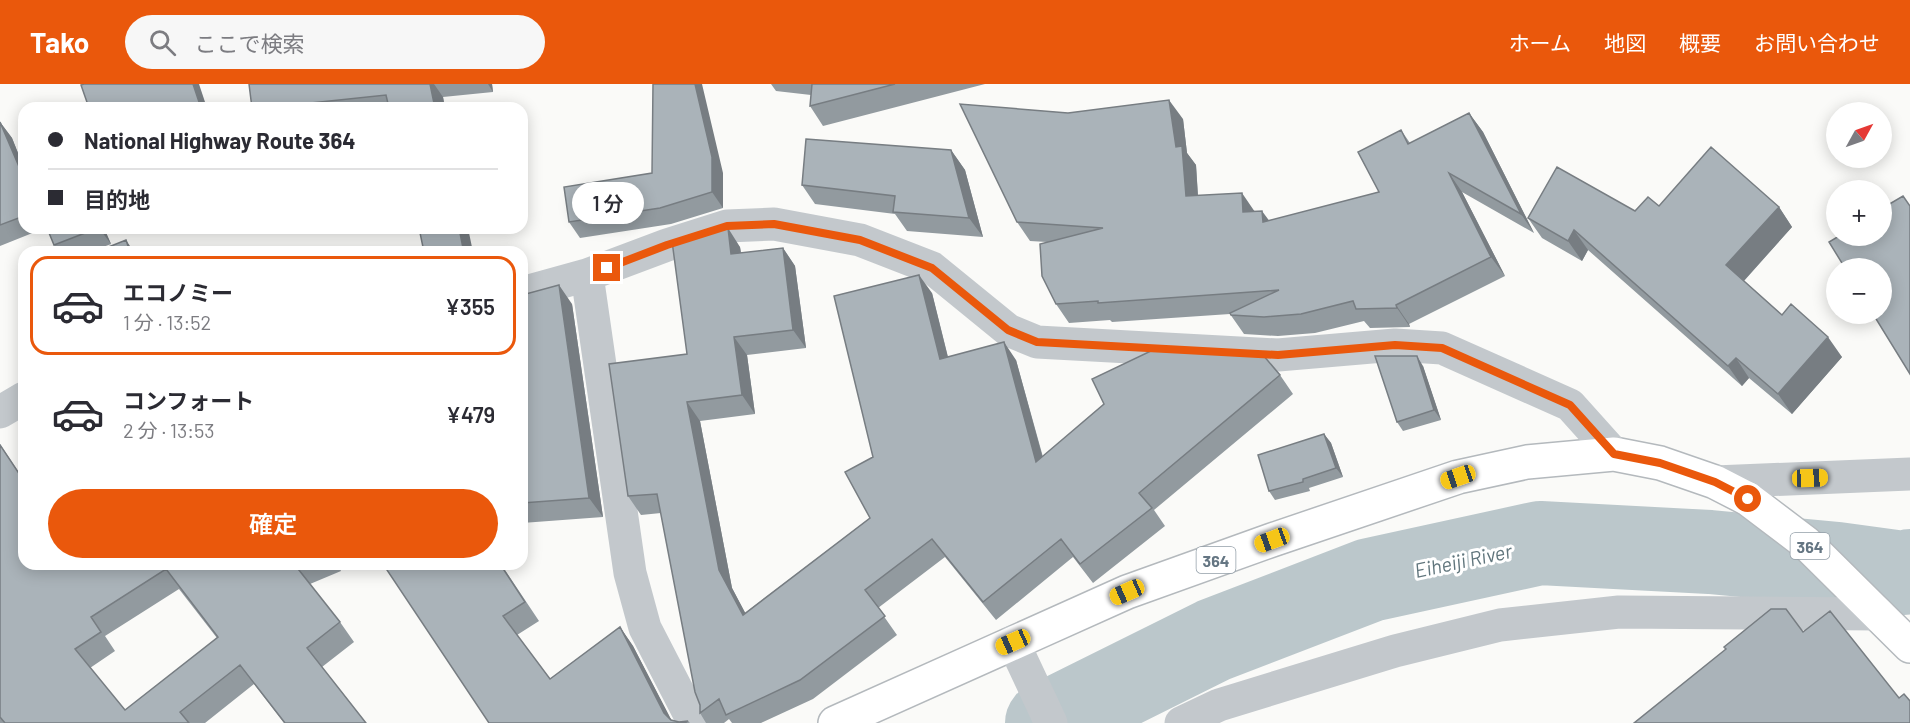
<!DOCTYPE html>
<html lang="ja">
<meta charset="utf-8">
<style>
:root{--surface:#fff;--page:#f7f7f7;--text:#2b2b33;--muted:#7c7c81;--line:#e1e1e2;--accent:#ea580c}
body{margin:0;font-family:Barlow,"Noto Sans JP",sans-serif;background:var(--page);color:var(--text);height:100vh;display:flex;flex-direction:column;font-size:22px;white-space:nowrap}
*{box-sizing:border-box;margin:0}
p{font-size:20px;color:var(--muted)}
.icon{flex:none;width:33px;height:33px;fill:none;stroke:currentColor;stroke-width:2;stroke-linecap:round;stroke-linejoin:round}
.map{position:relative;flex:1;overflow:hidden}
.panel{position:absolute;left:18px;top:162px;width:510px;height:324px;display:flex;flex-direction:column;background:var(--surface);border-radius:18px;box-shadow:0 3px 15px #0003}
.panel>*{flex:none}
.hud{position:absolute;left:18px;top:18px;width:510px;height:132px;border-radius:18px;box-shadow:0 3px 15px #0003;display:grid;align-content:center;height:132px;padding:0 30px;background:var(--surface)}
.needle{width:39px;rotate:50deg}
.fabs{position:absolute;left:1826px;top:18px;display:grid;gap:12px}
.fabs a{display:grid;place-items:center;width:66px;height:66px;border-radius:50%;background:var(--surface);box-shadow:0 3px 15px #0003;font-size:30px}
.end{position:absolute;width:27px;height:27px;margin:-14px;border:8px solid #ea580c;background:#fff;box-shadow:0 0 0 3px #fff}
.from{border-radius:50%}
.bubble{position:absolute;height:42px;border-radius:21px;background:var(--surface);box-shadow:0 3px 15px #0003;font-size:20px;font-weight:600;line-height:42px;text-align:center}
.car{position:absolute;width:18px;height:36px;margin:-18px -9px;border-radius:8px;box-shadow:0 0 4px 2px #0007;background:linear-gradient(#f5c518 24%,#345 0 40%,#f5c518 0 76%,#345 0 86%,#f5c518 0)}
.hud b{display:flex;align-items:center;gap:21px;height:57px;font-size:22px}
.hud b+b{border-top:2px solid var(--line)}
.hud i{width:15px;height:15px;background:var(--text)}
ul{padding:10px 0 0;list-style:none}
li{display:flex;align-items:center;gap:18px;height:99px;margin:0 12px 9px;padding:0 18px;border:3px solid transparent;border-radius:18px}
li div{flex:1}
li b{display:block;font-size:22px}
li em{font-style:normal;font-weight:600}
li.active{border-color:var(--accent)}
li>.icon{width:54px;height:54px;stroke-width:1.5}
.cta{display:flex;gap:12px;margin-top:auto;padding:12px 30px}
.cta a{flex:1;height:69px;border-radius:36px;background:var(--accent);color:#fff;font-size:24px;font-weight:600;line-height:69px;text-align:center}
header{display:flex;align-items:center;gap:36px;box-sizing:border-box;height:84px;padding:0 30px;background:var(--accent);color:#fff}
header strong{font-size:28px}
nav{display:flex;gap:33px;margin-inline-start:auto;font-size:21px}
.search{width:420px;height:54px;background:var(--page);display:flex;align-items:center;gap:15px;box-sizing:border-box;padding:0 21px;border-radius:33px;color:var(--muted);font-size:22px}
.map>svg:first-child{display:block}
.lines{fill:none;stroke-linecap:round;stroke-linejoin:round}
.river{stroke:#bbc7cb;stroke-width:84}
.highway-casing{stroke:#b4b9bd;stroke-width:36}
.street{stroke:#c3c8cc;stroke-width:33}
.highway{stroke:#fff;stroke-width:33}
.wall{fill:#929a9f;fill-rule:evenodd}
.shaded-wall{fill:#777d82}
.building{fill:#aab3b9;stroke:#777d82;stroke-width:1.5;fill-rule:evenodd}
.route{stroke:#ea580c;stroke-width:8}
.labels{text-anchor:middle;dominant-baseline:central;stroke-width:6;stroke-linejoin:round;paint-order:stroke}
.shield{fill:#fff;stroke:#939fa8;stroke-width:1.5}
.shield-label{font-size:16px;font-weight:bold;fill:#657683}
.water-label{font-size:20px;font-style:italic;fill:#60757c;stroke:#fff}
</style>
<header>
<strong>Tako</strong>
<div class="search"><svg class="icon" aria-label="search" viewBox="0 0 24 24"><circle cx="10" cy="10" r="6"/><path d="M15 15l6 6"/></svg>ここで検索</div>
<nav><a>ホーム</a><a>地図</a><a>概要</a><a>お問い合わせ</a></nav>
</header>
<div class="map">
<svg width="1910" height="639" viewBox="0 0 1910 639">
<rect width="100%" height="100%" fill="#fafaf8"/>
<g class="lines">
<path class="river" d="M 1047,639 L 1214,556 L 1370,496 L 1540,459 L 1710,468 L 1838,480 L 1904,489 L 1910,487"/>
<defs>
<path id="highway" d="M 835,639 L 1127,508 L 1272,456 L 1458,393 L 1527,378 L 1614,370 L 1660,379 L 1715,398 L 1748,415 L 1806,459 L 1910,562"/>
</defs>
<use href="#highway" class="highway-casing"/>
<path class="street" d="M 587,191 L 630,489 L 645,544 L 694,639
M 522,209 L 587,191 L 667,161 L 727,142 L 774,140 L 860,156 L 932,184 L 1008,246 L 1037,258 L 1278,271 L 1395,261 L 1442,264 L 1570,321 L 1614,370
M 0,328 L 24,314
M 1715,398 L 1910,390
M 1013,558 L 1051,639
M 1181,639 L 1219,621 L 1395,567 L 1500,541 L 1619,528 L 1878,530"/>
<use href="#highway" class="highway"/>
</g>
<path class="wall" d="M 249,0 L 492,0 L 493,8 L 443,13 L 445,24 L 252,24 Z
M 771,0 L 985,0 L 823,42 L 810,22 L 811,11 L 776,7 Z
M 1469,29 L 1483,48 L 1534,149 L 1462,108 L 1505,192 L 1409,240 L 1410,243 L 1370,244 L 1364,237 L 1315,249 L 1278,252 L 1244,250 L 1230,230 L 1112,238 L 1110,236 L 1069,239 L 1056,220 L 1047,158 L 1030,157 L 1017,138 L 1183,35 L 1187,69 L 1196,81 L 1198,111 L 1255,127 L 1269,137 L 1379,108 L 1401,46 L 1410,59 Z
M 0,38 L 12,54 L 24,84 L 24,144 L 45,144 L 0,162 Z
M 951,66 L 965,86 L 983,153 L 907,147 L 895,130 L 815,120 L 802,101 Z
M 723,89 L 723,124 L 671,140 L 580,154 L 569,138 Z
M 1659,122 L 1779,123 L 1792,143 L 1744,197 L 1782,231 L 1842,273 L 1792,330 L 1749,294 L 1742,302 L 1588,166 L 1582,177 L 1542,154 L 1528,134 L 1635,127 Z
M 47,144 L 104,144 L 111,160 L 90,168 L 59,168 L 54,161 Z
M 419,144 L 473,168 L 424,168 Z
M 711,147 L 740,163 L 741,169 L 783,164 L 795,182 L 806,264 L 747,271 L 755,330 L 700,337 L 732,504 L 745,529 L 870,434 L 873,373 L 932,209 L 948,273 L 1016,276 L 1043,373 L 1280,291 L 1293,310 L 1154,426 L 1165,442 L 1093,499 L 1073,473 L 996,536 L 945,473 L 878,524 L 897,551 L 813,615 L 761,639 L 732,639 L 729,635 L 724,639 L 706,639 L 700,629 L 700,621 L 661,429 L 641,431 L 628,412 L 687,270 Z
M 522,211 L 572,220 L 603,433 L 522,439 Z
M 1423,282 L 1441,336 L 1403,347 L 1397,338 Z
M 1324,350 L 1331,359 L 1343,393 L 1309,404 L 1310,407 L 1275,416 L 1269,407 Z
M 0,360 L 24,396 L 24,480 L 93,482 L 96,480 L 338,480 L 341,487 L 310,500 L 340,538 L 354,558 L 322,583 L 366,639 L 284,639 L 254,600 L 205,639 L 0,639 ZM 179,505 L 217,554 L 125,626 L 90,584 L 115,567 L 105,552 Z
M 501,480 L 539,537 L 517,551 L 550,595 L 620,543 L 633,562 L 671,636 L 679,638 L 688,637 L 690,639 L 489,639 Z"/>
<path class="shaded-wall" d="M 193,0 L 199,0 L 207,24 L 201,24 Z
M 430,0 L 434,0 L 443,13 L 445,24 L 435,24 Z
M 488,0 L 492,0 L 493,8 Z
M 695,0 L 702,0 L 723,89 L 723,124 L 712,108 Z
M 1169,16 L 1183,35 L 1187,69 L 1196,81 L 1199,131 L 1186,112 L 1176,63 Z
M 1469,29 L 1483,48 L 1534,149 L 1521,130 Z
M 0,38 L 12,54 L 24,84 L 24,94 Z
M 951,66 L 965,86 L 983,153 L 969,134 Z
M 1449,89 L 1462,108 L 1505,192 L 1491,173 Z
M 1242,109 L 1255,128 L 1243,128 Z
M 1779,123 L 1792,143 L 1740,201 L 1726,181 Z
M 1262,127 L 1276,146 L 1263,138 Z
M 99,144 L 104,144 L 111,160 Z
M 459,144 L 468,144 L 473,168 L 466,168 L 463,164 Z
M 728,144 L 740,163 L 744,189 L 731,170 Z
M 1574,146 L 1588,166 L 1582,177 L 1568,157 Z
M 126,156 L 132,165 L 133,168 L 130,168 Z
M 783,164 L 795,182 L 806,264 L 793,246 Z
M 919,191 L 932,209 L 953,294 L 940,275 Z
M 559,201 L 572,220 L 603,433 L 589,414 Z
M 1396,221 L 1409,240 L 1410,243 L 1397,224 Z
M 734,253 L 747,271 L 755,330 L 742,311 Z
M 1828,253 L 1842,273 L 1792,330 L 1778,310 Z
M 1004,258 L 1016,276 L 1049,397 L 1036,378 Z
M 1417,272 L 1423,282 L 1441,336 L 1434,326 Z
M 1736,274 L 1749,294 L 1742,302 L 1728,282 Z
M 687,318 L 700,337 L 732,504 L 756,549 L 743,531 L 719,486 Z
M 1324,350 L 1331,359 L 1343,393 L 1336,384 Z
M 620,543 L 633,562 L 673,639 L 664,629 Z"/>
<path class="building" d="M 84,0 L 193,0 L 201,24 L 89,24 L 81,1 Z
M 249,0 L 430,0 L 435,24 L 389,24 L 386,11 L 263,24 L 252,24 Z
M 653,0 L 695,0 L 712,73 L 712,108 L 660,124 L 569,138 L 564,103 L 652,89 Z
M 812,0 L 895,0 L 810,22 Z
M 1169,16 L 1176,63 L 1182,62 L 1186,112 L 1242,109 L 1243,128 L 1262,127 L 1263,138 L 1379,108 L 1358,68 L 1401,46 L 1408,60 L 1469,29 L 1521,130 L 1449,89 L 1491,173 L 1396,221 L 1397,224 L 1356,225 L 1353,217 L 1301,230 L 1264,233 L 1231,231 L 1230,229 L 1279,206 L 1098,219 L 1098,217 L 1056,220 L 1042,192 L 1040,160 L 1103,144 L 1017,138 L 960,20 L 1068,29 Z
M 0,38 L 23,92 L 24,91 L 24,132 L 0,141 Z
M 806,55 L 951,66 L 969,134 L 893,128 L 895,112 L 802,101 Z
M 1711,63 L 1779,123 L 1726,181 L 1782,231 L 1791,220 L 1828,253 L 1778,310 L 1736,274 L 1728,282 L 1574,146 L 1568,157 L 1528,134 L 1557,83 L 1635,127 L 1648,113 L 1659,122 Z
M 1903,112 L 1910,122 L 1910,290 L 1873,230 L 1881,230 L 1881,184 L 1845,184 L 1829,158 L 1839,152 L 1881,152 L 1881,125 Z
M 47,144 L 98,144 L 54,161 Z
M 419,144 L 459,144 L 463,164 L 445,168 L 424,168 Z
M 728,144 L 731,170 L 783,164 L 793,246 L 734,253 L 742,311 L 687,318 L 719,486 L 743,531 L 870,434 L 845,388 L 873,373 L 834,212 L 919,191 L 940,275 L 1004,258 L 1036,378 L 1104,320 L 1092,295 L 1155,265 L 1263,271 L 1280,291 L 1139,409 L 1152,424 L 1080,480 L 1061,455 L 983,518 L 932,455 L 865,506 L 885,532 L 800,596 L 726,631 L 719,615 L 700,629 L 700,621 L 695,608 L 657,410 L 628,412 L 609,280 L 687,270 L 672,157 L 709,145 L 709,147 Z
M 126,156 L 130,168 L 96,168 Z
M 559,201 L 589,414 L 522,419 L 522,211 Z
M 1375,272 L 1417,272 L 1434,326 L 1397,338 Z
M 1324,350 L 1336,384 L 1303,395 L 1303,398 L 1269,407 L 1258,371 Z
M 0,361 L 24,397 L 24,480 L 92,480 L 93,482 L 96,480 L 298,480 L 295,481 L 340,538 L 307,564 L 366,639 L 285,639 L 240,581 L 180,628 L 189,639 L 5,639 L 0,633 ZM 166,485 L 218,553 L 125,626 L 75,565 L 101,548 L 91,533 Z
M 383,480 L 500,480 L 525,518 L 503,532 L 550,595 L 620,543 L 664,629 L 671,636 L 679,638 L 688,637 L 685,639 L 489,639 Z
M 1771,525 L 1786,525 L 1803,548 L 1830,527 L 1899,614 L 1904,610 L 1910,617 L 1910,639 L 1634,639 L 1726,565 L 1724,563 Z"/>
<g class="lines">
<path class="route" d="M 607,184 L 667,161 L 727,142 L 774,140 L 860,156 L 932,184 L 1008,246 L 1037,258 L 1278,271 L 1395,261 L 1442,264 L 1570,321 L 1614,370 L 1660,379 L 1715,398 L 1748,415"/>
</g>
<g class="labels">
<g class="shield">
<rect x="1790.5" y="449" width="39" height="26" rx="4.5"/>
<rect x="1196.5" y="463" width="39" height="26" rx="4.5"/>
</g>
<g class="shield-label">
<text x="1810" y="462">364</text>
<text x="1216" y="476">364</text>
</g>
<g class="water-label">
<text transform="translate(1463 476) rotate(-12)">Eiheiji River</text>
</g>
</g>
</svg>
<div class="fabs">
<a><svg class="needle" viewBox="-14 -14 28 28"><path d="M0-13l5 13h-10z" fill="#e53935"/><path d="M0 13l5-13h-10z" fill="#7c7c81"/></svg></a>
<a>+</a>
<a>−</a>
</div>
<i class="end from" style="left:1748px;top:415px"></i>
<i class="end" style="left:607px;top:184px"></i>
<div class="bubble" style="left:572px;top:98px;width:72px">1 分</div>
<i class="car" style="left:1458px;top:393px;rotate:251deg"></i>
<i class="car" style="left:1810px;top:394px;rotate:88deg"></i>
<i class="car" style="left:1272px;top:456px;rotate:250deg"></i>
<i class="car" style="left:1127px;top:508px;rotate:246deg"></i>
<i class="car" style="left:1013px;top:558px;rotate:246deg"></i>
<div class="hud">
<b><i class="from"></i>National Highway Route 364</b>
<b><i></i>目的地</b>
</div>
<section class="panel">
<ul>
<li class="active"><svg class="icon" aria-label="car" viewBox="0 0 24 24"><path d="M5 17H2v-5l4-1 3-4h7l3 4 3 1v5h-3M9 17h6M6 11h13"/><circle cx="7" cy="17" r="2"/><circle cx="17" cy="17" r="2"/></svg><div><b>エコノミー</b><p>1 分 · 13:52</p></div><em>¥355</em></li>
<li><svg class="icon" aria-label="car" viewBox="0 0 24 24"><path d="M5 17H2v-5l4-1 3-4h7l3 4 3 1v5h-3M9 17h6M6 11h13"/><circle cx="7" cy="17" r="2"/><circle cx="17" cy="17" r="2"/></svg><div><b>コンフォート</b><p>2 分 · 13:53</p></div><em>¥479</em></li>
</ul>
<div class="cta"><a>確定</a></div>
</section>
</div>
